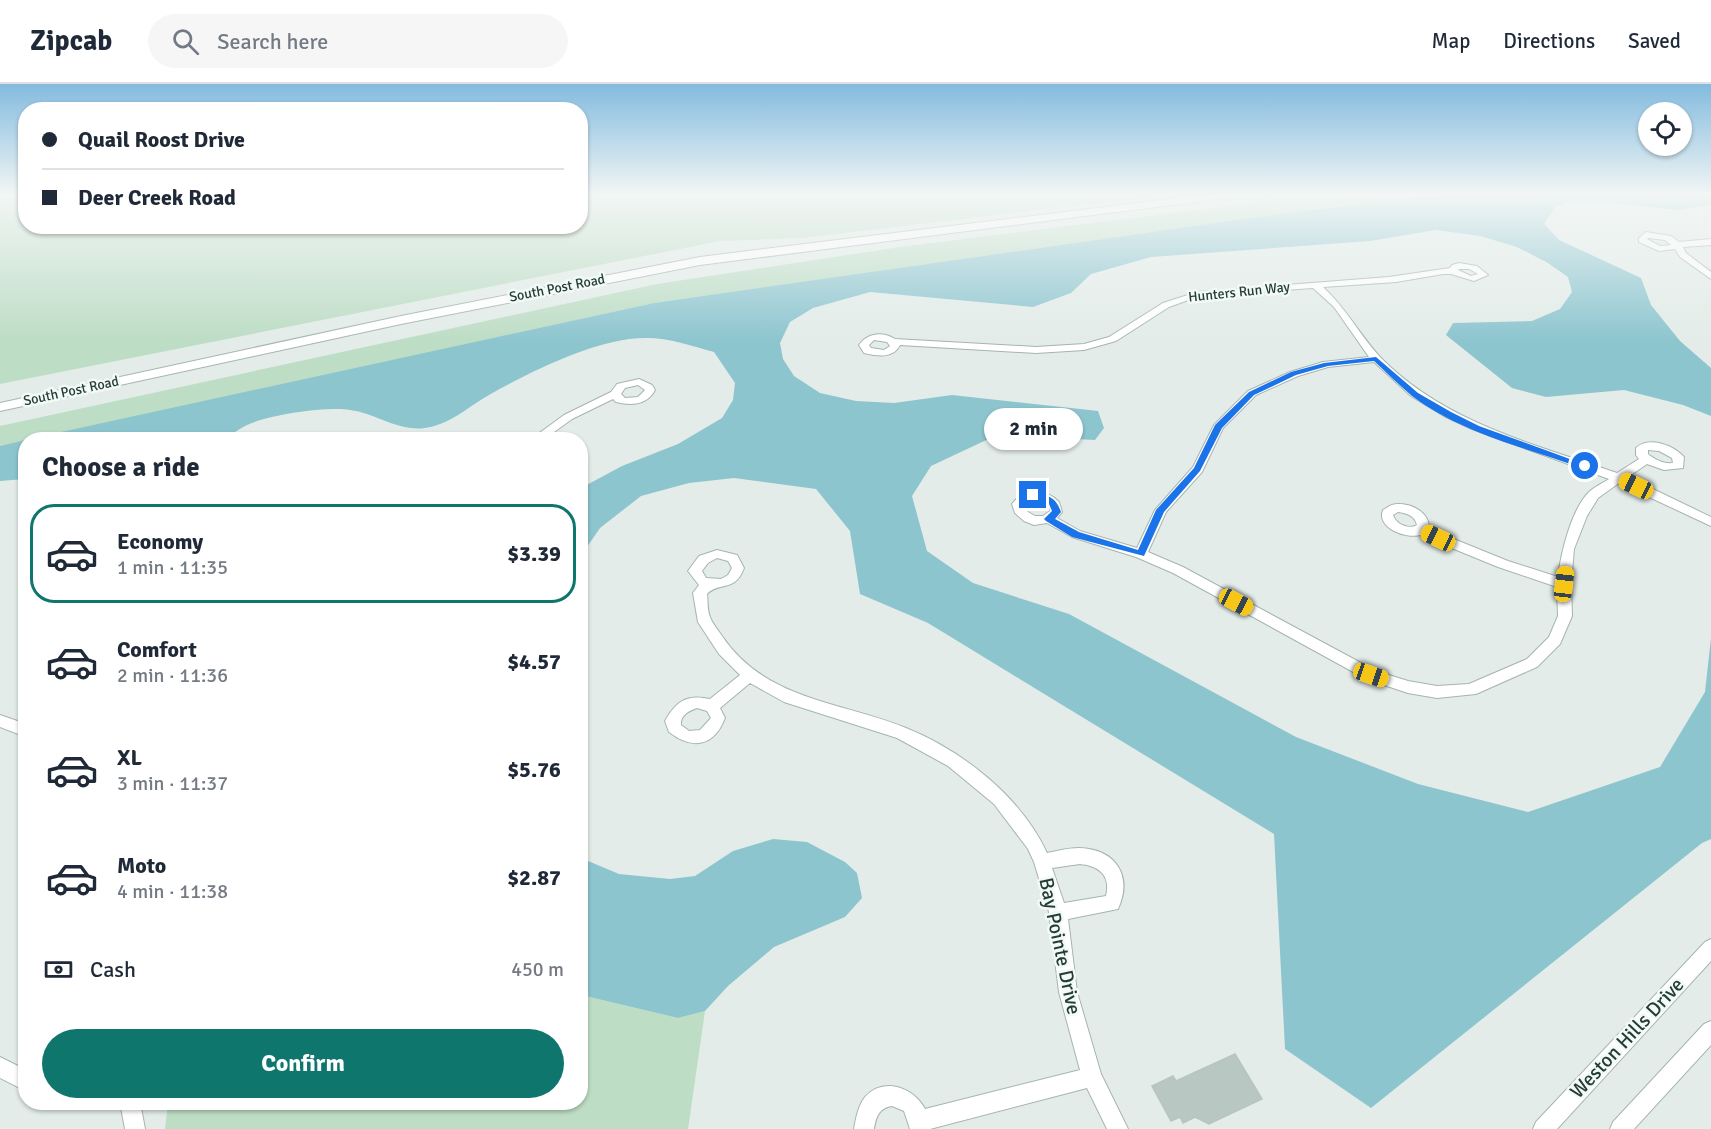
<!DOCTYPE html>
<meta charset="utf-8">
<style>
:root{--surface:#fff;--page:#f6f6f7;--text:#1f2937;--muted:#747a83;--line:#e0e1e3;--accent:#0f766e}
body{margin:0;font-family:Signika,sans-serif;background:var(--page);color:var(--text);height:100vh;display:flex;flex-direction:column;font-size:22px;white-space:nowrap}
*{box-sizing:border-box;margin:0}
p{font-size:20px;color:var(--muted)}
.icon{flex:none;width:33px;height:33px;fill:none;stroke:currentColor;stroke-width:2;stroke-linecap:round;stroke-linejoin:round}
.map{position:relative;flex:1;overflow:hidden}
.side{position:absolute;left:18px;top:348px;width:570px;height:678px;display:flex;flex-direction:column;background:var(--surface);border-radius:24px;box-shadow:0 2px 4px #0004}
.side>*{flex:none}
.banner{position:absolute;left:18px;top:18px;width:570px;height:132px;border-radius:24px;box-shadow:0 2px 4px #0004;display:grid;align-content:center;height:132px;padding:0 24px;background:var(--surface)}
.tools{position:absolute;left:1638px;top:18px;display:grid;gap:12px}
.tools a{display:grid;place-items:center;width:54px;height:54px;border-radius:50%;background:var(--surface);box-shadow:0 2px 4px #0004;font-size:30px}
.end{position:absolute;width:27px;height:27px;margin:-14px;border:8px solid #1a73e8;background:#fff;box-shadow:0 0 0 3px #fff}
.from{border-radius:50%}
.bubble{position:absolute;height:42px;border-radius:21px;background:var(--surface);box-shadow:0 2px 4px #0004;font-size:20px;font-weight:700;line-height:42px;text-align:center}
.car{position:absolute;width:18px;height:36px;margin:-18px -9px;border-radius:8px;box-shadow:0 0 4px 2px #0007;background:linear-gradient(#f5c518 24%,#345 0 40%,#f5c518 0 76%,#345 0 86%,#f5c518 0)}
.banner b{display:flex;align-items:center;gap:21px;height:57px;font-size:22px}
.banner b+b{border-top:2px solid var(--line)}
.banner i{width:15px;height:15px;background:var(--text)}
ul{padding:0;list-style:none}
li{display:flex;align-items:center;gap:18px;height:99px;margin:0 12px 9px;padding:0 12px;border:3px solid transparent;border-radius:24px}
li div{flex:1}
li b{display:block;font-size:22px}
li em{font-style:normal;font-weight:700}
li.on{border-color:var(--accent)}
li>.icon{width:54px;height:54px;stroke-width:1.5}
h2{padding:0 24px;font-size:27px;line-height:72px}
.pay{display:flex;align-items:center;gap:15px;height:66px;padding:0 24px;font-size:22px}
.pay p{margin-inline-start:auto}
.cta{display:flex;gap:12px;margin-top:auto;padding:12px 24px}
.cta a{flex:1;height:69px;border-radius:36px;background:var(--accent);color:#fff;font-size:24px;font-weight:700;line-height:69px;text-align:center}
header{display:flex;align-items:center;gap:36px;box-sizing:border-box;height:84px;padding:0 30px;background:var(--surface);border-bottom:2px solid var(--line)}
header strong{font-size:28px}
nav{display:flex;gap:33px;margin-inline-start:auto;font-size:21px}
.search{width:420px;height:54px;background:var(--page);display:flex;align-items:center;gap:15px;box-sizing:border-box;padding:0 21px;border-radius:33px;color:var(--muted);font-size:22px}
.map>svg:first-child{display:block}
.green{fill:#bdddc5}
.water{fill:#8dc5cf}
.building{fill:#b8c7c1;stroke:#b6c6bf;stroke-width:1.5}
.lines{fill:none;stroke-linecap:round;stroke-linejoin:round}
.minor-casing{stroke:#a6b4af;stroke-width:2}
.tertiary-casing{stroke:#a6b4af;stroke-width:2}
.minor{fill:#fff;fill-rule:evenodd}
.tertiary{fill:#fff;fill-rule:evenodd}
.route{fill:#1a73e8}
.labels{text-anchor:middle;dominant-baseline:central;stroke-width:5;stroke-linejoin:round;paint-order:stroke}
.far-street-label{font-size:14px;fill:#233d36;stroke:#f3f9f6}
.near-street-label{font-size:20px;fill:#233d36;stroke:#f3f9f6}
</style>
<header>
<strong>Zipcab</strong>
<div class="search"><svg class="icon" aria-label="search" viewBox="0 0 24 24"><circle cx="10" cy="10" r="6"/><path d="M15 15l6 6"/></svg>Search here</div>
<nav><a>Map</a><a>Directions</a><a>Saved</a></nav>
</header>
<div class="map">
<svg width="1711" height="1045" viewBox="0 0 1711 1045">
<rect width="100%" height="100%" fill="#e3ece8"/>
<path class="green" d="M 0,111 L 25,111 L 26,142 L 580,142 L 581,111 L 1168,111 L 802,154 L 720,157 L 0,300 Z
M 1315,111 L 1444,111 L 1290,129 L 654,219 L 0,362 L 0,342 L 657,200 L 900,163 Z
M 581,911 L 678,934 L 705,927 L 688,1045 L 165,1045 L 168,1019 L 580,1018 Z"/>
<path class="water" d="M 1444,111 L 1711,111 L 1711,121 L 1677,126 L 1614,119 L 1568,119 L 1555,123 L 1544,140 L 1559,156 L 1641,194 L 1651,221 L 1680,257 L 1711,284 L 1711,332 L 1683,321 L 1624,306 L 1546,313 L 1512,304 L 1446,251 L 1453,239 L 1532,237 L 1560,225 L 1572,208 L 1568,193 L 1548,179 L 1517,163 L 1480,152 L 1436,146 L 1370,157 L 1151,173 L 1091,190 L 1071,209 L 1033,223 L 870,208 L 813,224 L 790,238 L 780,259 L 783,275 L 794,292 L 820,309 L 856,317 L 894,319 L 952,311 L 1098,327 L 1104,344 L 1095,356 L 997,351 L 931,382 L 912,412 L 927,467 L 973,499 L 1069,530 L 1296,653 L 1418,700 L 1528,728 L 1660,683 L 1705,608 L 1711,554 L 1711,755 L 1702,759 L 1371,1024 L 1285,965 L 1274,750 L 928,539 L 860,510 L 850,447 L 816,405 L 734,394 L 689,399 L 641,412 L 600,444 L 587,463 L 581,479 L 581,404 L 622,382 L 678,360 L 722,334 L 733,316 L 735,299 L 714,268 C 692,262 669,254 647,254 C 599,253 530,288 489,311 C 468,323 449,341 425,344 C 399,348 375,329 350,326 C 328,322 267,331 247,341 C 239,345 231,351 224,355 L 29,355 L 654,219 L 1286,129 Z
M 25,356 L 25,395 L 0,397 L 0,362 Z
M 773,755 L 807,758 L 845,778 L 857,789 L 862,814 L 845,833 L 774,863 L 728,902 L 705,927 L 678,934 L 581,911 L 581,774 L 619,790 L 670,795 L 695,792 L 733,767 Z"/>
<path class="building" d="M 1235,970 L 1262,1015 L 1209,1040 L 1195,1033 L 1183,1039 L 1180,1033 L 1171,1037 L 1152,1002 L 1173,992 L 1176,997 Z"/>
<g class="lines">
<defs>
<path id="minor" d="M 1646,148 L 1671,152 L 1679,158 L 1711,155 L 1711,161 L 1683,163 L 1686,169 L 1711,188 L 1711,195 L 1680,173 L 1675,165 L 1659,167 L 1639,158 L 1639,154 ZM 1648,154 L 1665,156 L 1671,161 L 1660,162 L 1647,155 Z
M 1459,179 L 1477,182 L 1488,191 L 1474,197 L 1451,190 L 1443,190 L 1396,198 L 1323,203 C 1347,225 1360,252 1381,274 C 1445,339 1534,360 1617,389 L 1639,375 L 1636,371 L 1636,364 C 1649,352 1673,361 1684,373 L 1683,384 L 1664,386 L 1647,380 L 1628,393 L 1711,433 L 1711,442 L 1619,399 L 1598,414 L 1587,432 L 1574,465 L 1571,500 L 1572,532 L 1560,560 L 1537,583 L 1476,610 L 1437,614 L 1408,609 L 1366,595 L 1173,489 L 1136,473 L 1072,453 L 1047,439 L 1034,441 L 1024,437 L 1015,429 L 1012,420 C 1023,404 1046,404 1059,418 L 1062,428 L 1057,434 L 1080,447 L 1137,464 L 1155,426 L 1193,383 L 1214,341 L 1248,307 L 1290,288 L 1323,278 L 1369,273 L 1334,223 L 1313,204 L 1224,210 L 1191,215 L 1169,223 L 1116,257 L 1084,266 L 1036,269 L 900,261 C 893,275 877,272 864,269 L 859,261 C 867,249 883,247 895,255 L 1036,263 L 1084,260 L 1109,253 L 1163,219 L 1197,208 L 1389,193 L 1450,184 L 1452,181 ZM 1459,185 L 1469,185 L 1478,190 L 1471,192 L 1458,186 ZM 874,256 L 887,258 L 890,262 L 884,266 L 871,264 L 869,261 ZM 1374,278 L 1411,312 L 1444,332 L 1472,345 L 1609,395 C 1603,399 1594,403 1589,408 C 1571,426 1561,469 1558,493 L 1508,477 L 1429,445 C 1430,429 1412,419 1397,420 C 1391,420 1387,424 1383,426 C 1376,444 1406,455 1420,451 L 1498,483 L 1557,503 L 1558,532 L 1549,553 L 1527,575 L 1469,600 L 1437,602 L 1408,597 L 1376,587 L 1183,483 L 1148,468 L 1166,428 L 1202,388 L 1223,344 L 1256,311 L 1298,292 L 1328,283 ZM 1648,366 L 1659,367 L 1672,374 L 1673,379 C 1663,380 1656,376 1648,370 ZM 1034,415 L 1048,420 L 1050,427 L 1043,432 L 1035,432 L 1028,428 L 1024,420 ZM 1398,428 C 1407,429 1415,432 1417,441 C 1408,446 1396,440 1393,431 Z
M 639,295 L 652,301 L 655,306 C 647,321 632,322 616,318 L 613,315 L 572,335 L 543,356 L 530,356 L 564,331 L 611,308 L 617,300 ZM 638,301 L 645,306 L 638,313 L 625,314 L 621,310 L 625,304 Z
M 717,466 L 737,471 L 744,484 C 735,509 719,497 707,510 C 708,517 707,526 710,533 C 712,539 718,546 722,552 C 766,617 840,617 906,644 C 963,667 1021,713 1047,769 C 1057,767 1068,764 1079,764 C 1116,765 1133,792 1118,825 L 1068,835 L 1077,908 L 1101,990 L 1128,1045 L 1107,1045 L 1087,1004 L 930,1045 L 910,1045 L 904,1027 L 892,1022 C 879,1024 876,1033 874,1045 L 854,1045 C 856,1034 858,1022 865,1013 C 884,992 914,1004 925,1025 L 1080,986 L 1059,908 L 1049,828 L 1034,778 L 1028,765 L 994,720 L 948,682 L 897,654 L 784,618 L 750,599 L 720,624 L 725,634 C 714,663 692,666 669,648 L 665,637 C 676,617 687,610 710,615 L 740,591 L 719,570 L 698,538 L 693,509 L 699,501 L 688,487 L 699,472 ZM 717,474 L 728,477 L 732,484 L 728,491 L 721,495 L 706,494 L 702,487 L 708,479 ZM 697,624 L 707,627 L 711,634 L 700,646 L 689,647 L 681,641 C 680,631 689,627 697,624 ZM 1080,780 C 1099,782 1111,791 1106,812 L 1064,819 L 1052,784 Z
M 0,631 L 26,640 L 26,653 L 0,643 Z
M 1711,855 L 1711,877 L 1557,1045 L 1533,1045 L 1536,1038 L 1705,858 Z
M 1711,937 L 1711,961 L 1634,1045 L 1610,1045 L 1613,1038 L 1704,940 Z
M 0,973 L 26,986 L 26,1007 L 0,994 Z
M 120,1018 L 140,1018 L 145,1045 L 125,1045 Z"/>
<path id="tertiary" d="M 1203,111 L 1232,111 L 1227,114 L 700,181 L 401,240 L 0,327 L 0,319 L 401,232 L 700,173 Z"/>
</defs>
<use href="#minor" class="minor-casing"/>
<use href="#tertiary" class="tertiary-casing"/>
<use href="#minor" class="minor"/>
<use href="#tertiary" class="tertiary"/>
</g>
<linearGradient id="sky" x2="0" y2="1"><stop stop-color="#83bbde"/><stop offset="0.43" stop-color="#f2f6f5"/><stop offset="1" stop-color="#f2f6f5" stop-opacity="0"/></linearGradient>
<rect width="1711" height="257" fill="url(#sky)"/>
<path class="route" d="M 1376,273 L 1418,309 L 1451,328 L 1479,342 L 1589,382 L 1582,384 C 1526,364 1461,349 1412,312 C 1399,301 1387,289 1374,277 L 1328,282 L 1296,291 L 1254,311 L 1222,344 L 1200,387 L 1164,428 L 1144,472 L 1072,453 L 1046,437 L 1044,435 L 1052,427 L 1049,420 L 1029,411 L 1033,408 C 1048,411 1056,413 1061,428 L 1055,435 L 1079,448 L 1138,466 L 1156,426 L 1194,384 L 1215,341 L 1249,308 L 1291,288 L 1324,279 Z"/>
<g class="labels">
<g class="far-street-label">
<text transform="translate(557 204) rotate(-11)">South Post Road</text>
<text transform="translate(1239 208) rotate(-6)">Hunters Run Way</text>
<text transform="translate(71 307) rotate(-12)">South Post Road</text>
</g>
<g class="near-street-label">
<text transform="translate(1060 862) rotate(78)">Bay Pointe Drive</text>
<text transform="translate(1627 954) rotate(-47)">Weston Hills Drive</text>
</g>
</g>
</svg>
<div class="tools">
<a><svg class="icon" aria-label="locate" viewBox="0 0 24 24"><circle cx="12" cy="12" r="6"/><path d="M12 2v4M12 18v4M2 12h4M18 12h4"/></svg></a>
</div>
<i class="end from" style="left:1585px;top:382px"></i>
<i class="end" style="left:1033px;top:411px"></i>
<div class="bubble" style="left:984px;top:324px;width:99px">2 min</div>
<i class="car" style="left:1636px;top:402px;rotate:295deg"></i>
<i class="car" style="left:1438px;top:454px;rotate:295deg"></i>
<i class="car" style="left:1564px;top:500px;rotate:7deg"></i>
<i class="car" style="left:1236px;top:518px;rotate:118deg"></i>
<i class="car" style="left:1371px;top:591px;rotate:109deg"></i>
<div class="banner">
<b><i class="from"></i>Quail Roost Drive</b>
<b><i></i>Deer Creek Road</b>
</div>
<section class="side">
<h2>Choose a ride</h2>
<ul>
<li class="on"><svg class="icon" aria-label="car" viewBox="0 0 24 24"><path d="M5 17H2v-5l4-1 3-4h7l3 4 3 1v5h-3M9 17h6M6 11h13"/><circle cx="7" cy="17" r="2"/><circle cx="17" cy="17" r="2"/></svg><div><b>Economy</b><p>1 min · 11:35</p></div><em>$3.39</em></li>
<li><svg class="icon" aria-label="car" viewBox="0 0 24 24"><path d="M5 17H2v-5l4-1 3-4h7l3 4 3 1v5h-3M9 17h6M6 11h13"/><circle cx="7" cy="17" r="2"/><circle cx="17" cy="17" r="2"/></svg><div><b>Comfort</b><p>2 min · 11:36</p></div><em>$4.57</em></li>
<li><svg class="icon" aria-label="car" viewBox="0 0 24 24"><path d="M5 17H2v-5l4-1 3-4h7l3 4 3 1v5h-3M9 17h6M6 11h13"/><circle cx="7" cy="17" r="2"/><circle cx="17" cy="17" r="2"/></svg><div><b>XL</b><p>3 min · 11:37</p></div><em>$5.76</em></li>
<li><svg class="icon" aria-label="car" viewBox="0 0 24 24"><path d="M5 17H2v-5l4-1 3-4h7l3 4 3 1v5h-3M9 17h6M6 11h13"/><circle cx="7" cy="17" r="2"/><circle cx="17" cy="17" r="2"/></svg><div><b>Moto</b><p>4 min · 11:38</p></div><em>$2.87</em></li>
</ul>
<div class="pay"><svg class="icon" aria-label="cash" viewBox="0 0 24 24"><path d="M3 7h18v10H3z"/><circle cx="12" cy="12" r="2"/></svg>Cash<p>450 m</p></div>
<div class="cta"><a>Confirm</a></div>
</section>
</div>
